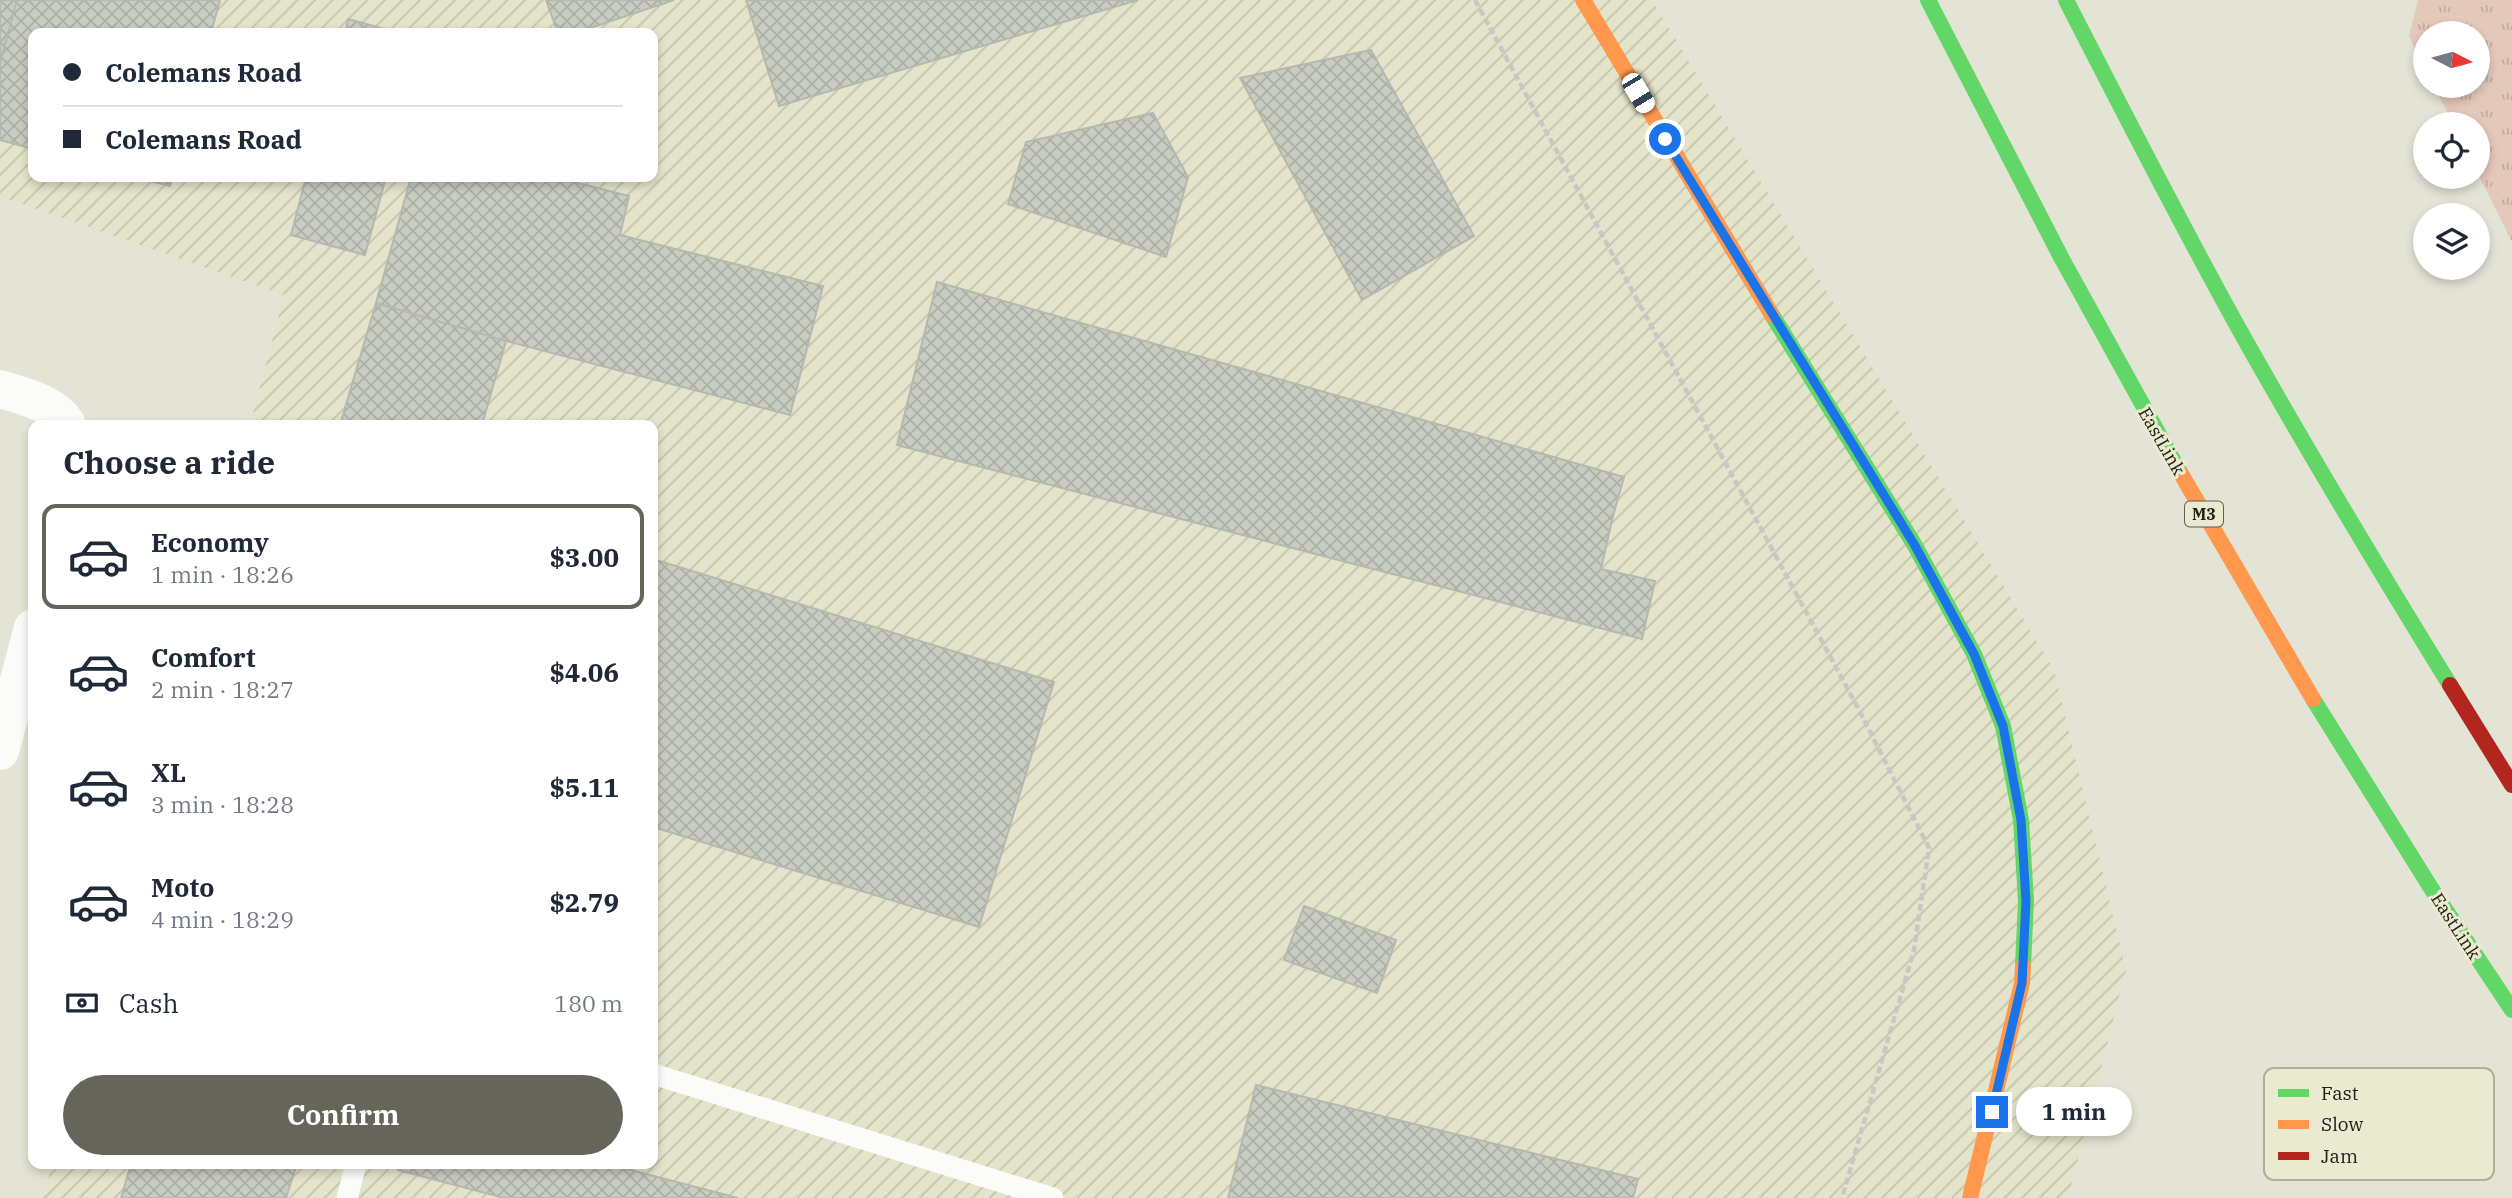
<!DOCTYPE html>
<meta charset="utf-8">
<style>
:root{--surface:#fff;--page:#f6f6f7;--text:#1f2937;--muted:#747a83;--line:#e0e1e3;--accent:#66655a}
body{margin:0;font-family:"IBM Plex Serif",serif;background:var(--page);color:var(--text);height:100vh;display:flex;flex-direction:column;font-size:26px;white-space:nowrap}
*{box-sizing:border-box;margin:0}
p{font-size:23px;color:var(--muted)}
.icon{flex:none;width:38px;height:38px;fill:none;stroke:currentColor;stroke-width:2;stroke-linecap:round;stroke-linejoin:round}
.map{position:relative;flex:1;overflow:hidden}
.panel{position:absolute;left:28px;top:420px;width:630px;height:749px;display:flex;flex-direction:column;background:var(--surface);border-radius:14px;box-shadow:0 4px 10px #0003}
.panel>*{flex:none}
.banner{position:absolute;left:28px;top:28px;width:630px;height:154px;border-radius:14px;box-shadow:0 4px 10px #0003;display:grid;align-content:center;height:154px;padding:0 35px;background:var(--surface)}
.needle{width:46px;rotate:96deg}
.tools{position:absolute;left:2413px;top:21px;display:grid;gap:14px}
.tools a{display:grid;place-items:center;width:77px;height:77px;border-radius:50%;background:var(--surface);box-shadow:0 4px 10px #0003;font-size:35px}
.end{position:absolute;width:32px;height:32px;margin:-16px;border:9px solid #1a73e8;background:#fff;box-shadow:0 0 0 4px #fff}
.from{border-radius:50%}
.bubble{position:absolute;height:49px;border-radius:24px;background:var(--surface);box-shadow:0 4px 10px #0003;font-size:23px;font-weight:800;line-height:49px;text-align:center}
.car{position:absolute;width:21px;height:42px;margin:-21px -10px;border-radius:9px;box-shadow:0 0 5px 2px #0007;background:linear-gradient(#fff 24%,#345 0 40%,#fff 0 76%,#345 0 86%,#fff 0)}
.banner b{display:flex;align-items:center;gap:24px;height:66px;font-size:26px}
.banner b+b{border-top:2px solid var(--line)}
.banner i{width:18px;height:18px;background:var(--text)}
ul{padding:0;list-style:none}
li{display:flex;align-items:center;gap:21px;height:105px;margin:0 14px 10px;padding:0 21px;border:4px solid transparent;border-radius:14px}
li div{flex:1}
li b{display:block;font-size:26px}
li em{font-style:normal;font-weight:800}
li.selected{border-color:var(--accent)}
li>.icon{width:63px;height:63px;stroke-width:1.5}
h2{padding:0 35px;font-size:32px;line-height:84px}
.pay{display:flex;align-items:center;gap:18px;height:77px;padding:0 35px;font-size:26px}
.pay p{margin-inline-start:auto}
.button{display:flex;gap:14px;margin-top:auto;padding:14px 35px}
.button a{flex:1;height:80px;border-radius:42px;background:var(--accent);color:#fff;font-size:28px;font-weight:800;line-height:80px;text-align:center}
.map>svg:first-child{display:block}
.industrial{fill:url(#industrial-furrows);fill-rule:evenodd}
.grass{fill:url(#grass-tufts)}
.building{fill:url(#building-cross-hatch);stroke:#b5b8ae;stroke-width:2}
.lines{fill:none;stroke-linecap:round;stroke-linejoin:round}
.path{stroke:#c7c7c3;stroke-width:4.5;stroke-dasharray:7 3.5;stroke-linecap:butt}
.lane{stroke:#fbfbf9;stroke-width:21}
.street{stroke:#fbfbf9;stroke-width:38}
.fast{stroke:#63d668;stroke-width:16}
.slow{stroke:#ff974d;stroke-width:16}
.jam{stroke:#b3261e;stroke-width:16}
.route{stroke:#1a73e8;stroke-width:9}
.labels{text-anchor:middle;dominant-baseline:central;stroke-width:6;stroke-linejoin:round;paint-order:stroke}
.shield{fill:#eaead0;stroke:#5e5d4f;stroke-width:2}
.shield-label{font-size:16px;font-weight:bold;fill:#222118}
.street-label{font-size:18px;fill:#222118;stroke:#eaead0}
.key{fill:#eaead0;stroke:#aeae99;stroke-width:2}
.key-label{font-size:19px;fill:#222118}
</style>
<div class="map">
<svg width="2512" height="1198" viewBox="0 0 2512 1198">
<defs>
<pattern id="industrial-furrows" width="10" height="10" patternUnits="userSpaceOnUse" patternTransform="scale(1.75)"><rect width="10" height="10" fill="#e4e4cb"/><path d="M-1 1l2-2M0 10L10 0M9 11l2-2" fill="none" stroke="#c3c3ae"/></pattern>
<pattern id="grass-tufts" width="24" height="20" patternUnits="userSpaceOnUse" patternTransform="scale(1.75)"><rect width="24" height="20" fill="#e4c8ba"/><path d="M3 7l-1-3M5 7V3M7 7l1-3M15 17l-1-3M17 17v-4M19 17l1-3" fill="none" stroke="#c3ac9f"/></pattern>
<pattern id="building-cross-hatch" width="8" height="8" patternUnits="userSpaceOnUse" patternTransform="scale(1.75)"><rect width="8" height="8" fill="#c8ccc1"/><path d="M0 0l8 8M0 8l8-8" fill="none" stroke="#acafa5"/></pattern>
</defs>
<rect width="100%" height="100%" fill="#e4e4d6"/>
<path class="industrial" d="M 0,0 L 1652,0 L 2054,670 L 2126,970 L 2068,1198 L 43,1198 L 52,1164 L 653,1164 L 653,425 L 250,425 L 284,295 L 0,196 ZM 33,33 L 653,33 L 653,177 L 33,177 Z"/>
<path class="grass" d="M 2418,0 L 2512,0 L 2512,242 L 2478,174 L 2478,124 L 2453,124 L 2434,86 L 2478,86 L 2478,33 L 2426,33 L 2425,69 L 2409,36 Z"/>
<path class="building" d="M 0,0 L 17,0 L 0,63 Z
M 17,0 L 220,0 L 211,33 L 33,33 L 33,149 L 0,140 L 0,63 Z
M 546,0 L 674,0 L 575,33 L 558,33 Z
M 746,0 L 1138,0 L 779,106 Z
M 348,19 L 399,33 L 345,33 Z
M 1371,50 L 1474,236 L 1362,300 L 1240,78 Z
M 1153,113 L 1188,177 L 1166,257 L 1008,204 L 1026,142 Z
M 135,177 L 173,177 L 170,186 Z
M 306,177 L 386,177 L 365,255 L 291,235 Z
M 411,177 L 555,177 L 629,196 L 620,235 L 823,286 L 790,415 L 506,341 L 376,303 Z
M 937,282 L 1624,477 L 1613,516 L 1601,569 L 1655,581 L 1642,639 L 897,445 Z
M 376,303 L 506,341 L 482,425 L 340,425 Z
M 653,559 L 1054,682 L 979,927 L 653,827 Z
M 1304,906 L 1396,940 L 1377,993 L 1284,960 Z
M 1256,1085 L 1638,1179 L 1633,1198 L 1228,1198 Z
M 131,1164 L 297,1164 L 286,1198 L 121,1198 Z
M 400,1164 L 608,1164 L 738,1198 L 504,1198 L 398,1170 Z"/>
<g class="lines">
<path class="path" d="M 1475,0 L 1858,708 L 1929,848 L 1914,950 L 1842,1198"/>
<path class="lane" d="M 653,1074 L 1053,1198
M 347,1198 L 356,1164"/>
<path class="street" d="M 0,389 C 23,396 55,403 67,425
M 0,751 L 33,628"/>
<path class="fast" d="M 1928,0 L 2062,259 L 2177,467
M 2066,0 C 2124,113 2182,227 2244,338 C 2310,455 2379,570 2450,685
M 1772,315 L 1914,544 L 1974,654 L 2003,726 L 2021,820 L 2026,901 L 2023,966
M 2313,699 L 2431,888 L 2512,1010"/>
<path class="slow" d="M 1583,0 L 1772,315
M 2177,467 L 2313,699
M 1970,1198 L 2022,983 L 2023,966"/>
<path class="jam" d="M 2450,685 L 2512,785"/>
</g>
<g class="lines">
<path class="route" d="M 1665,139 L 1914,544 L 1974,654 L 2003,726 L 2021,820 L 2026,901 L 2022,983 L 1992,1112"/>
</g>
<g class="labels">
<rect class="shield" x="2185" y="501.5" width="38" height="25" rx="5"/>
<g class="shield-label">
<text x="2204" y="514">M3</text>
</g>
<g class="street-label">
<text transform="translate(2162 441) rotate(60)">EastLink</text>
<text transform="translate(2456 926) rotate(57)">EastLink</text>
</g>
</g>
<rect x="2264" y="1068" width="230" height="112" rx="10" class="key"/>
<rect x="2278" y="1089" width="31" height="8" fill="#63d668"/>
<rect x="2278" y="1120" width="31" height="9" fill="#ff974d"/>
<rect x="2278" y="1152" width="31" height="8" fill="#b3261e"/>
<g class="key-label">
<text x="2321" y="1100">Fast</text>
<text x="2321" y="1131">Slow</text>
<text x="2321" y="1163">Jam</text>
</g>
</svg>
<div class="tools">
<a><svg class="needle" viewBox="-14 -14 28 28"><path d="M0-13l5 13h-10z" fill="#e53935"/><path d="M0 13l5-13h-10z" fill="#747a83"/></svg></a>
<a><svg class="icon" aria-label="locate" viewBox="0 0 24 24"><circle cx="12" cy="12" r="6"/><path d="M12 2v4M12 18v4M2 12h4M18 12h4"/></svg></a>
<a><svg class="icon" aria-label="layers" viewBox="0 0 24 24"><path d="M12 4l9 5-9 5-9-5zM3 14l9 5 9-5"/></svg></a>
</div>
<i class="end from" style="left:1665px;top:139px"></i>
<i class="end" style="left:1992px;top:1112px"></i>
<div class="bubble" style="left:2016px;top:1087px;width:116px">1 min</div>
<i class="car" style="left:1638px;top:93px;rotate:149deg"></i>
<div class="banner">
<b><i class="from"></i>Colemans Road</b>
<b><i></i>Colemans Road</b>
</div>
<section class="panel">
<h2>Choose a ride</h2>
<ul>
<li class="selected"><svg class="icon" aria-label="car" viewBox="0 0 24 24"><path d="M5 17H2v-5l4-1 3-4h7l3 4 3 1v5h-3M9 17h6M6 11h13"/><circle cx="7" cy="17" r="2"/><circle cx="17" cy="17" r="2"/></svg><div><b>Economy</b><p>1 min · 18:26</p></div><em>$3.00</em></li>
<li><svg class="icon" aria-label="car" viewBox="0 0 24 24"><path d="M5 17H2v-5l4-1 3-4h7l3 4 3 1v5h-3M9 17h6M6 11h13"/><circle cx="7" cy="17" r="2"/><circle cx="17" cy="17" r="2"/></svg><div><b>Comfort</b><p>2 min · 18:27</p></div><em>$4.06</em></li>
<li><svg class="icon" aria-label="car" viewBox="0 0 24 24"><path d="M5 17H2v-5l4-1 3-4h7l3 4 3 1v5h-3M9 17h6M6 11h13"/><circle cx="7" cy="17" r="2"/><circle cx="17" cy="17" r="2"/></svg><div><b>XL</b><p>3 min · 18:28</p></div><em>$5.11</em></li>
<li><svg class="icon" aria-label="car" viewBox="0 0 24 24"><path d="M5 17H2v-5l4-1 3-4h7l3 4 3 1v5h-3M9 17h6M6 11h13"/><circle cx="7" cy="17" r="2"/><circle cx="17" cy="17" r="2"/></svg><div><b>Moto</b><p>4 min · 18:29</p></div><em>$2.79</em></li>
</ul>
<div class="pay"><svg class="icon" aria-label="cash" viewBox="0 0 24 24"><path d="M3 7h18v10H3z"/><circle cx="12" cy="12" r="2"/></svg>Cash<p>180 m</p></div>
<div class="button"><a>Confirm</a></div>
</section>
</div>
